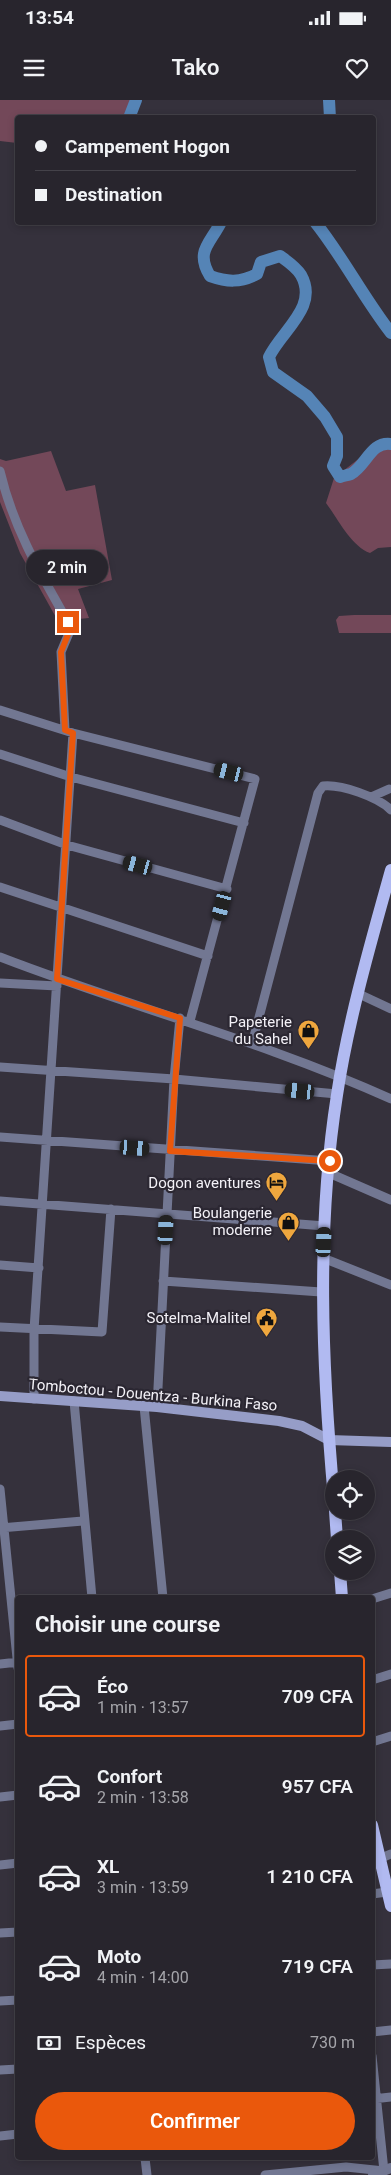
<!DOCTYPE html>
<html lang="fr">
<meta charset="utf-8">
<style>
:root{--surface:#28252d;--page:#302d35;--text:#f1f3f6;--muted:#a5a5aa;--line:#444249;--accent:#ea580c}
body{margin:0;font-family:Roboto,sans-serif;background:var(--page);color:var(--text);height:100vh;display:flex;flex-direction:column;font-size:19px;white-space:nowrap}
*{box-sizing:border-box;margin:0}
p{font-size:16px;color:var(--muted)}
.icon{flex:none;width:28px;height:28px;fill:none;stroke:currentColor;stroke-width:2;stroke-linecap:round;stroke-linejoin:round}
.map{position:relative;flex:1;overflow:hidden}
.panel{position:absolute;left:15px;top:1495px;width:360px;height:565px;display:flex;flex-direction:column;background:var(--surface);border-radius:5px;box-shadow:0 2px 8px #0003,0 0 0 1px var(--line)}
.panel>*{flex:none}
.guide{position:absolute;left:15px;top:15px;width:361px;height:110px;border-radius:5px;box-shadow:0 2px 8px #0003,0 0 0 1px var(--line);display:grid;align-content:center;height:110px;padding:0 20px;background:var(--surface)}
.buttons{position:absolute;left:325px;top:1370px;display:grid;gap:10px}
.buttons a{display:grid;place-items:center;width:50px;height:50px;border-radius:50%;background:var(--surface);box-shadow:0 2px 8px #0003,0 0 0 1px var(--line);font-size:25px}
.end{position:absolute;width:22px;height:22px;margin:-11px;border:6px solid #ea580c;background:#fff;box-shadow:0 0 0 2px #fff}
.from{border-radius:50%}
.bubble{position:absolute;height:35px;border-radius:18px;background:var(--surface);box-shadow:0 2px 8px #0003,0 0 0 1px var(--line);font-size:16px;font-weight:600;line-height:35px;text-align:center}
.car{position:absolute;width:15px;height:30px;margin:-15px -8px;border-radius:6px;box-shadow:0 0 4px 1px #0007;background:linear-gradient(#222 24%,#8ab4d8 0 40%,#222 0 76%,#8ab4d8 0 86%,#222 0)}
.guide b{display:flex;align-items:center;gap:18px;height:48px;font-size:19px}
.guide b+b{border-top:1px solid var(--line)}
.guide i{width:12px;height:12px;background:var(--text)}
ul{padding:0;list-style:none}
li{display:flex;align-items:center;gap:15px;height:82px;margin:0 10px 8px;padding:0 10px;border:2px solid transparent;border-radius:5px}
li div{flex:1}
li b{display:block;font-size:19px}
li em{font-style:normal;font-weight:600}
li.selected{border-color:var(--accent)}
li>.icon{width:45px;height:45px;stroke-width:1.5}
h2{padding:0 20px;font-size:22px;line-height:60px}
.pay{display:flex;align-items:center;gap:12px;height:55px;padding:0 20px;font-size:19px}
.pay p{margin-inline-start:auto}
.primary-button{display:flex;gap:10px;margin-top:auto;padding:10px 20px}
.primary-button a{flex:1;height:58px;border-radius:30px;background:var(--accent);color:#fff;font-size:20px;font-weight:600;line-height:58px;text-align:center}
.status{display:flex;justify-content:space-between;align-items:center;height:35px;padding:0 25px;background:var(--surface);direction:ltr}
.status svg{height:14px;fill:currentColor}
header{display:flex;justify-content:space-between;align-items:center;height:65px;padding:0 20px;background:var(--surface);font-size:22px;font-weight:600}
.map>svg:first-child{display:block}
.green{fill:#734859}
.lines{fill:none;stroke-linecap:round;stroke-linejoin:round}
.river{stroke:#5584b6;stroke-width:12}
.minor{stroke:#727792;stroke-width:9}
.tertiary{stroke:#727792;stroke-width:10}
.secondary{stroke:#969dc7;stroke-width:10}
.primary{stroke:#b1baf1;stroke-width:12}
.route{stroke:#ea580c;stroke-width:6}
.labels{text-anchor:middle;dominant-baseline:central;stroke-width:4.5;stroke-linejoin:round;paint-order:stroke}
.poi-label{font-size:15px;fill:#f3f1f7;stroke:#2b2732;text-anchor:end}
.street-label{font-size:15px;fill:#f3f1f7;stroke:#2b2732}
</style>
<div class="status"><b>13:54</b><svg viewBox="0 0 49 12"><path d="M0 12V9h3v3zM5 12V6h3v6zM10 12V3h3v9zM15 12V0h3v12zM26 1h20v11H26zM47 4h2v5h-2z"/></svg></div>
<header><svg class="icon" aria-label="menu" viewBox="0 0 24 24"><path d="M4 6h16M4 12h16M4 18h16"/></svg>Tako<svg class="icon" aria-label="heart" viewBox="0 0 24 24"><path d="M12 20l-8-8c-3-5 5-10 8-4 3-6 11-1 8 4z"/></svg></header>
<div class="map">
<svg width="391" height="2075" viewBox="0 0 391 2075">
<rect width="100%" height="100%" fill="#35313c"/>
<path class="green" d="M 0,0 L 139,0 L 133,17 L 18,18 L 17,43 L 0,41 Z
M 384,339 L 391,343 L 391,447 L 378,448 L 370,453 C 351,446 338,419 326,403 L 334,378 Z
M 51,351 L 66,391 L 95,385 L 112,480 L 78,489 L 89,518 L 58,521 L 20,453 L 0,402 L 0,359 L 6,361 Z
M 354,515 L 391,515 L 391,533 L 339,533 L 336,520 L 339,516 Z"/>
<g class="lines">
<path class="river" d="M 329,0 L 330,18
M 129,18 L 136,0
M 221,122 C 210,144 195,151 210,176 C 227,182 240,183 257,174 L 261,162 L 280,156 C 287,161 296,167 301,175 C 319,207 282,230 269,257 L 273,272 L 307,296 L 325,317 L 337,337 L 337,356 L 333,366 L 340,377 C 343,376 348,375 351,374 C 366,366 371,341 391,344
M 315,122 C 343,157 363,197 391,233"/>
<path class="minor" d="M 0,371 C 13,427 40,473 68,522 L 69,533 L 61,552 L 65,630
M 0,610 L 73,633 L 255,679 L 190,921
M 0,654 L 71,677 L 244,723
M 371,697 L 389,689
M 0,720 L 67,745 L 227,789
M 0,787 L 208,856
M 0,857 C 129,907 264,941 391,999
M 0,883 L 57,886
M 359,894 L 391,909
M 252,944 L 318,693 L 323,686 C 341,684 378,697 391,710
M 0,967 L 174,979 L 337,994
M 0,1037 L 330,1061
M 329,1073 L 391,1100
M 0,1101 L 325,1126
M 323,1158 L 391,1185
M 0,1165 L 39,1168
M 163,1181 L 321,1192
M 0,1227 L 102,1232 L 111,1109
M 34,1299 L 34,1230 L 73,633
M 74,1301 L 92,1498
M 144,1306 L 163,1498
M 157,1307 L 174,979 L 180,918
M 0,1389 L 18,1568
M 0,1428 L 83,1421
M 372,1499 L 391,1493
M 0,1564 L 18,1562
M 372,1580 L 391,1574
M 0,1626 L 18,1624
M 372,1642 L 391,1636
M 0,1697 L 18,1695
M 379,1759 L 391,1754
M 0,1765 L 18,1763
M 372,1794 L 387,1792
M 0,1833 L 18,1832
M 372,1865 L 391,1864
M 0,1901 L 18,1900
M 372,1932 L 391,1930
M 0,1970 L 18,1969
M 373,1999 L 391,1997
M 0,2036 L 18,2034
M 145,2058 L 147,2075
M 265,2075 L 346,2067 L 384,2071 L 372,1956"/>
<path class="tertiary" d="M 373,2075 L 391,2068"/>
<path class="secondary" d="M 0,1296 L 157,1307 L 279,1321 L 302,1326 L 329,1340 L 391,1342"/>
<path class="primary" d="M 334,1399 C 322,1265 316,1128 337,995 C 348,921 371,842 391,770
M 335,1411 L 337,1439
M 340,1471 L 342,1498
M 372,1725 L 391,1806"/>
</g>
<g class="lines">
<path class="route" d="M 68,522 L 69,532 L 61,552 L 65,630 L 73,633 L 57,879 L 180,918 L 170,1051 L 330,1061"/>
</g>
<defs>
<symbol id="shop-pin" viewBox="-11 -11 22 30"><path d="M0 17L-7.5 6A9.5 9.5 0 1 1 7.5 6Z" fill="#efa73e" stroke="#2b2732"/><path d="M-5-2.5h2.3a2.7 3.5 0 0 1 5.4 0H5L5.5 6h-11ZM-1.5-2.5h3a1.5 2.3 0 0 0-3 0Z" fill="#111"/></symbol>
<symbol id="hotel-pin" viewBox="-11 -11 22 30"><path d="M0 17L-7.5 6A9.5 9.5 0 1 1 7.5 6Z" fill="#efa73e" stroke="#2b2732"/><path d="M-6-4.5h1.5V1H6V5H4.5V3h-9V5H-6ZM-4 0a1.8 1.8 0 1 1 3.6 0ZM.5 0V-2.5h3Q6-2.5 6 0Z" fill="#111"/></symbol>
<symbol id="civic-pin" viewBox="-11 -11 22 30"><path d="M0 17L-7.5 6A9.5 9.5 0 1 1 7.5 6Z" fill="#efa73e" stroke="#2b2732"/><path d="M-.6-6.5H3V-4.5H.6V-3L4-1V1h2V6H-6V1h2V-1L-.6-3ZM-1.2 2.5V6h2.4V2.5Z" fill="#111"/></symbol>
</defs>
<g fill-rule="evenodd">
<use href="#shop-pin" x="296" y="918" width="25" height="34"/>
<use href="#hotel-pin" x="264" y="1070" width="25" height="34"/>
<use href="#shop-pin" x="276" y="1110" width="25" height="34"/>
<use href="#civic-pin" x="254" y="1206" width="25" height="34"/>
</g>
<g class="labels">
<g class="poi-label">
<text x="292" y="922">Papeterie<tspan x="292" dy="17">du Sahel</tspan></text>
<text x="261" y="1083">Dogon aventures</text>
<text x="272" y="1113">Boulangerie<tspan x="272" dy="17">moderne</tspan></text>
<text x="251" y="1218">Sotelma-Malitel</text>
</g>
<g class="street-label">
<text transform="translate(153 1295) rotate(5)">Tomboctou - Douentza - Burkina Faso</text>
</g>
</g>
</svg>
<div class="buttons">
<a><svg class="icon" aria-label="locate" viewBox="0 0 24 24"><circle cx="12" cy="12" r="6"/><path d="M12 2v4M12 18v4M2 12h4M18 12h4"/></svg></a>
<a><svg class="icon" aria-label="layers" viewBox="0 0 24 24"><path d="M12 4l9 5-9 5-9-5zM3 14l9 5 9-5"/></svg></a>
</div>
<i class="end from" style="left:330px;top:1061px"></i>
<i class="end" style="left:68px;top:522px"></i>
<div class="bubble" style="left:26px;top:450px;width:82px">2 min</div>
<i class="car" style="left:229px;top:672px;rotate:284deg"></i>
<i class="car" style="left:138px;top:765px;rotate:285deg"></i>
<i class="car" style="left:222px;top:806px;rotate:195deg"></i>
<i class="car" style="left:300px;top:991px;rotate:276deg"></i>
<i class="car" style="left:135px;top:1048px;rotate:94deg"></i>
<i class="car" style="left:166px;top:1130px;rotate:3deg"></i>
<i class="car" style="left:324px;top:1142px;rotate:3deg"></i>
<div class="guide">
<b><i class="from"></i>Campement Hogon</b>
<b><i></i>Destination</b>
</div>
<section class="panel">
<h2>Choisir une course</h2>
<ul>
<li class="selected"><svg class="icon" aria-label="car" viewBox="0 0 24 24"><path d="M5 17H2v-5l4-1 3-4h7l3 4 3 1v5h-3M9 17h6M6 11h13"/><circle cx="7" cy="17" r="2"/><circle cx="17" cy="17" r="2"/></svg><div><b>Éco</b><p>1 min · 13:57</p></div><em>709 CFA</em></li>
<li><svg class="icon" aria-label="car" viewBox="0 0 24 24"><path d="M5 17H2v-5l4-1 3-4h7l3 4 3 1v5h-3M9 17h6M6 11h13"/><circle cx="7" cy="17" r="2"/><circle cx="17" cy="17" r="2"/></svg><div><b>Confort</b><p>2 min · 13:58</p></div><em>957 CFA</em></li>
<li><svg class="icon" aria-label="car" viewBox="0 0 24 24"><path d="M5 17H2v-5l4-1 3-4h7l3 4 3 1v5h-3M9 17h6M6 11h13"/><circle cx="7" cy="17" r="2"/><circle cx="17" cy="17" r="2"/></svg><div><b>XL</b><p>3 min · 13:59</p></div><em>1 210 CFA</em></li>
<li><svg class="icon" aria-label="car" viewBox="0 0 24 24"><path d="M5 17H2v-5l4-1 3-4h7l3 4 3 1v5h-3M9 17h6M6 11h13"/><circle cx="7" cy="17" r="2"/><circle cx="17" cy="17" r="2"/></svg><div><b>Moto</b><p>4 min · 14:00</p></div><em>719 CFA</em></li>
</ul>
<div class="pay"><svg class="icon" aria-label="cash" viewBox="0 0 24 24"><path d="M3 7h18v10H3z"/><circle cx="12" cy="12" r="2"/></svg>Espèces<p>730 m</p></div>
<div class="primary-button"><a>Confirmer</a></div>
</section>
</div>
